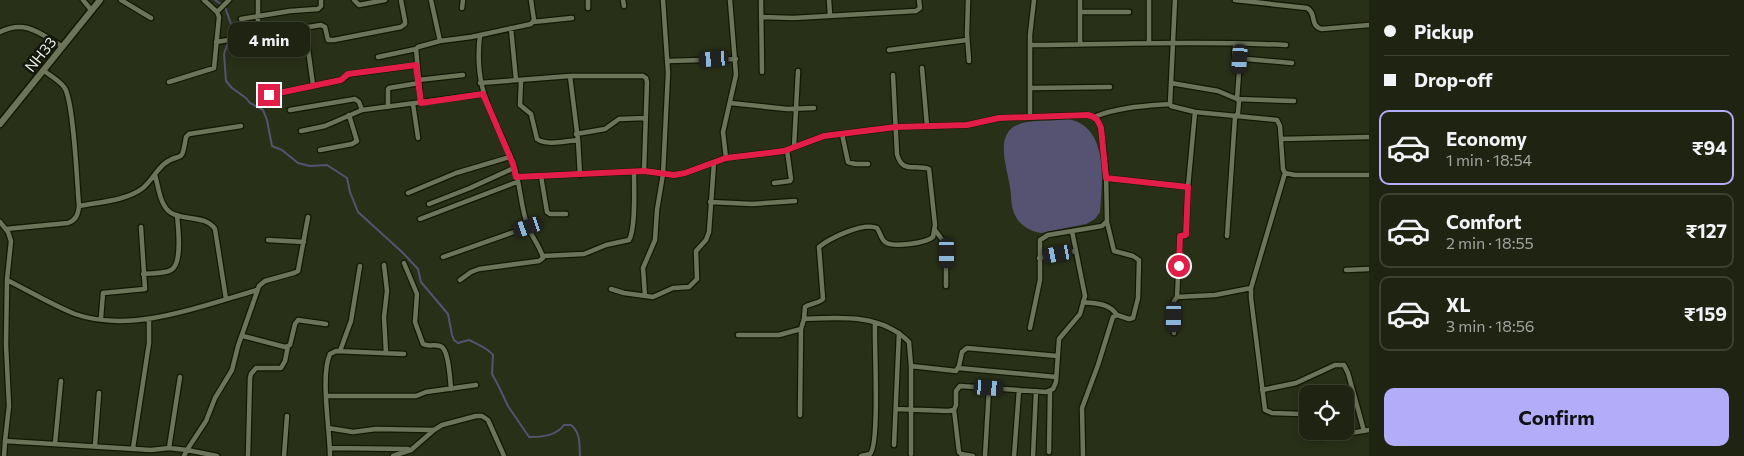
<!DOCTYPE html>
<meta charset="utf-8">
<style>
:root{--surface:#1f2412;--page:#272c1b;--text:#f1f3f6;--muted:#a1a49f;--line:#3c4132;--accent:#b3adf9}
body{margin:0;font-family:Commissioner,sans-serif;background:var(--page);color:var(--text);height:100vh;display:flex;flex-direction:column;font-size:19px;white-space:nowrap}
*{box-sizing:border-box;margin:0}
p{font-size:16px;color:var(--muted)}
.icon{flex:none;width:28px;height:28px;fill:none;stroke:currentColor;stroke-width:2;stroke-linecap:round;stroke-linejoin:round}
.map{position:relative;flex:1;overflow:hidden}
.drawer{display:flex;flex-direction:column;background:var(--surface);width:375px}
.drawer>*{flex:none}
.banner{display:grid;align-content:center;height:110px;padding:0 15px;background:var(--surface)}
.fabs{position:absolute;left:1299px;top:385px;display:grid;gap:10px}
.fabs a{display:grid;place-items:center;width:55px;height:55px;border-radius:10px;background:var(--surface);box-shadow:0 2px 8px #0003,0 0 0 1px var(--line);font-size:25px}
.end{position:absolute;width:22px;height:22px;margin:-11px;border:6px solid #e11d48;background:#fff;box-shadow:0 0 0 2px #fff}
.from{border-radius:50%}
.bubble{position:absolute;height:35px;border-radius:10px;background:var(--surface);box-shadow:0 2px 8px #0003,0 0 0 1px var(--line);font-size:16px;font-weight:700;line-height:35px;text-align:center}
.car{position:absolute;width:15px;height:30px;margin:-15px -8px;border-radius:6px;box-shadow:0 0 4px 1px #0007;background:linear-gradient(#222 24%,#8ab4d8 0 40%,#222 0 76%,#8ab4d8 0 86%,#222 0)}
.banner b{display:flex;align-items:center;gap:18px;height:48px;font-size:19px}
.banner b+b{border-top:1px solid var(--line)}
.banner i{width:12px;height:12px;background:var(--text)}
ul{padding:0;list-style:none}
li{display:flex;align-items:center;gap:15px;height:75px;margin:0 10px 8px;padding:0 5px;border:2px solid var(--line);border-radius:10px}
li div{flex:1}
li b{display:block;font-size:19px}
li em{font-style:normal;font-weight:700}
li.current{border-color:var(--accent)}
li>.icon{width:45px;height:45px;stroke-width:1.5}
.button{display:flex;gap:10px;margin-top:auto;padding:10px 15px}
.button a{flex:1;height:58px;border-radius:10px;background:var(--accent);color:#111;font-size:20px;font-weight:700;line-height:58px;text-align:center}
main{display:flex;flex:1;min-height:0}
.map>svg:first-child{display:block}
.water{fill:#555371}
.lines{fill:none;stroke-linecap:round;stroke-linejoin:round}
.stream{stroke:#555371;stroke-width:2}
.street-casing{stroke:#121803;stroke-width:7}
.secondary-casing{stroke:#121803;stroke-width:9}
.street{stroke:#6c745a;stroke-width:4.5}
.secondary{stroke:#6c745a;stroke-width:6}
.route{stroke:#e11d48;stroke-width:6}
.labels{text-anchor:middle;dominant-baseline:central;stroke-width:5;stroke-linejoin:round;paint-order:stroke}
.street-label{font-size:15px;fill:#ebf0e1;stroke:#13160c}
</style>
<main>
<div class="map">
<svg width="1369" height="456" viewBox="0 0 1369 456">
<rect width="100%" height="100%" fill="#293018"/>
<path class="water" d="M 1057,120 C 1062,120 1068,119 1072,120 C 1109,130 1102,184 1100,212 L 1095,219 L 1086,224 L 1041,233 C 1031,232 1020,225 1016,217 C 1010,207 1012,197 1010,187 C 1008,172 999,148 1007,134 C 1015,118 1043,122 1057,120 Z"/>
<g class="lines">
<path class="stream" d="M 215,0 L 225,7 L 231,24 L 230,37 L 224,54 L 226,81 L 232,88 L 246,98 L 250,103 L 263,110 L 267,120 L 272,146 L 282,150 L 298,163 L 310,166 L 327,165 L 347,178 L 350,192 L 358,212 L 402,252 L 418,269 L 421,282 L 448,314 L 452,335 L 454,340 L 458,343 L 469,340 C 477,344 488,348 493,355 L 492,374 L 498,385 L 508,406 L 529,437 C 542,437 556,436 564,425 L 571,425 C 581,433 579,444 580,456"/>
<defs>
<path id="street" d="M 83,0 L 92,11
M 121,0 L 151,18
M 258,0 L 258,35
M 354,0 L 359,5 L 385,0
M 623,0 L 624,6
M 761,0 L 762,72
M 829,0 L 830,15
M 968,0 L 967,34 L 969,61
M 1175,0 L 1170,104 L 1171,106 L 1195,112 L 1277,120 L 1280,126 L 1283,169 L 1285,173 L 1295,175 L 1369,175
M 1235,0 L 1307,8 C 1317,13 1309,26 1322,29 L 1369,25
M 462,8 L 463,0
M 588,8 L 588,0
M 217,12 L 229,0
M 1080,12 L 1129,12
M 761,17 L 793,18 L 916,11 L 920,8 L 919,0
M 241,19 L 290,11 L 318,9 L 321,6 L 321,0
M 533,22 L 572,18
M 305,27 L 313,85
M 511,28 L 516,80
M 0,32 C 26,19 40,34 62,46
M 440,41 L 471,37 L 531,24 L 534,20 L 531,0
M 216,42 L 321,25 L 325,27 L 328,40 L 334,40 L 401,27 L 405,24 L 405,21 L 401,0
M 1149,43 L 1149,0
M 1080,44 L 1080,0
M 1236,44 L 1234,52 L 1235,58 L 1292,63
M 1030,45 C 1115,44 1201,41 1286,45
M 889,50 L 967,40
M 378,57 L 416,49
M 668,61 L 736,59
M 922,68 L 927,126
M 570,76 L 578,140 L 580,175
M 418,80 L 463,75
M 521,80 L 520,105 L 531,114 L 537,139 C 546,146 566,141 578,140
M 169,82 L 214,68 L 219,17 L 217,12 L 204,0
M 480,83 L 570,76 L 643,76 L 646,78 L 647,82 L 644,171
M 1171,83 L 1218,91 L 1237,99 L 1294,101
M 1031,88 L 1110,87
M 269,95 L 341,80 L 349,74 L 417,65
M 421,103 L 416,49 L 418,47 L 440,41 L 431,0
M 730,103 L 787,109 L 814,108
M 413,104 L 418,138
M 388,107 L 388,89 L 389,88 L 419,83
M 290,110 L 355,99 L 359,102 L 362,110
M 1030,116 L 1030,35 L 1034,0
M 1094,117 C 1119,107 1144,106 1170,104
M 301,131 L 325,126 L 362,110 L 483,94
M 576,134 L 605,129 L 619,119 L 645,118
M 842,134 L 848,162 L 855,164 L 868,164
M 1281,139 L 1369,137
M 794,147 L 798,71
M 320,150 L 352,144 L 357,141 L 349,115
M 726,158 L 723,132 L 736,75 L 730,0
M 1285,173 L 1251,288 L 1251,298 L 1265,410 L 1272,413 L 1301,414 L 1308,421
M 155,175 C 158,185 159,197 164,205 C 173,224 204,212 215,229 L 226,299
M 541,176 L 547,212 L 550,214 L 566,214
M 517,177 L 644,171 L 674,175 L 685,173 L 726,158 L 784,151 L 824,136 L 896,127 L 967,125 L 999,118 L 1087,115 L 1094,117 L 1098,121 L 1101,128 L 1106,172 L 1107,221 L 1102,226 L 1048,235 L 1040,240 L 1040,280 L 1030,328
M 1106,178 L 1188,187
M 774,183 L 790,181 L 791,179 L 787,150
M 408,193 L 456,173 L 510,157
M 710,202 L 752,204 L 795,201
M 429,204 L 470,188 L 514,168
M 79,206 C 99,202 126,201 143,188 C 151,181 156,171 164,164 C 182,150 181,167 186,137 L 189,134 L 241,126
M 420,219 L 517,182
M 0,222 L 8,232 L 11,241 L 7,280 L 6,345 L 9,406 L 5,441
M 6,229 L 68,223 C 76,220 78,215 79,206 C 77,186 74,99 64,87 C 59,80 49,75 43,70
M 935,230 L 944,242 L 946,249 L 946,286
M 1227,236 L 1235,117 L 1238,113 L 1239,101 L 1237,99 L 1240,59
M 268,240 L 304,242
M 543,256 L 584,254 L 606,245 L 629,240 C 636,229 634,187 634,172
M 443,257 L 528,227
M 1039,258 L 1076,251
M 404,263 L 417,294 L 415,322 L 423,344 C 429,347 434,344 440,346 C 449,348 450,380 451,389
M 384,265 L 387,291 L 384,317 L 386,353
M 1346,270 L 1369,269
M 143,274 C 152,273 164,274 171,270 C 183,264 178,227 177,215
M 7,280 C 29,291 52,305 75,314 C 132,334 202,306 257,290
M 460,280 L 471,272 L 479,269 L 539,261 L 543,258 C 541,248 532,237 528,227 C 520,206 521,184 513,163 C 494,115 473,91 480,35
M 611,289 L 624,293 L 653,297 L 673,288 L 689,287 L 697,279 L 696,251 L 706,240 L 709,232 L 714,162
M 645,296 L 643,268 L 655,240 L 657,210 L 663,174 L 668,73 L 663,0
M 1177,297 L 1180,236 L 1186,235 L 1188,187 L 1195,112
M 1083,302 C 1097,304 1109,303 1117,315
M 101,318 L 103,293 L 145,289 L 141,227
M 804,319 C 841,317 882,314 909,342 L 911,366 L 911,454
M 1174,333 L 1174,301 L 1177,297 L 1215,295 L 1251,288
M 738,335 L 779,335 L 801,329 L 804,319 L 805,307 C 810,303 818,304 823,299 L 819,247 C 830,238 863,222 877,228 C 880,232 881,239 885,242 C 893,248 926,243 933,237 L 935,225 L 929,169 C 915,164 902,174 897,154 L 893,75
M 243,336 L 285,347 L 290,345 L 295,324 L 298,320 L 326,324
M 340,351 L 351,321 L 360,266
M 911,366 L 956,371 L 959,366 L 962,352 L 967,348 L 1057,356
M 958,368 L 1056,377
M 1262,390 L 1296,383 L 1335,365 L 1344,365 L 1348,373 L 1364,431
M 327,396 L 416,396 L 426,392 L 476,385
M 896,409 L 948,411 L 954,410 L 956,405 L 956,391 L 960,386 L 1046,392 L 1053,389 L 1056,382 L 1059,339 L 1080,314 L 1085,296 L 1072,231
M 954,410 L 959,452 L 961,454 L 973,456
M 800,415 L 801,329
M 328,428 L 353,432 L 376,429 L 434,430
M 1312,431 L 1314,436 L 1320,438 L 1369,430
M 55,444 L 61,381
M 894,445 L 899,333
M 95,446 L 99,393
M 133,448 L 149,343 L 149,319
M 169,448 L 180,377
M 330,448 L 408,449
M 1049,452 L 1050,391
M 4,456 L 5,441 L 151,450 L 169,448 L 187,450 L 184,456
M 217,456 L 187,450 L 206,421 L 215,398 L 232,370 L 238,346 L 259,286 L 265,281 L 294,273 L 298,271 L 308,217
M 248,456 L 250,378 L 251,374 L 256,368 L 281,368 L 285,361 L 288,346
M 284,456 L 287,416
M 330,456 C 330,430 320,376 330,354 L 336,351 L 404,354
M 393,456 L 411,450 L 434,430 L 442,425 L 476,416 L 482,416 L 488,420 L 504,456
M 861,456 L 870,454 C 880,444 874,343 875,323
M 985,456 L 989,388
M 1014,456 L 1019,390
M 1033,456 L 1036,391
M 1083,456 L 1082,408 L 1098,365 L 1112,320 L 1113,317 L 1117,315 L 1129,319 L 1133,318 L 1138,298 L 1139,260 L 1133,256 L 1114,251 L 1107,222"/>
<path id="secondary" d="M 0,124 L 100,0"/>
</defs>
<use href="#street" class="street-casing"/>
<use href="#secondary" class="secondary-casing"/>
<use href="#street" class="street"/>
<use href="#secondary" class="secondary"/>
</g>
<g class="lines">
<path class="route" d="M 269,95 L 341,80 L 348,74 L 416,65 L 421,103 L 483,94 L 513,164 L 516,177 L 644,171 L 674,175 L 685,173 L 726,158 L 784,151 L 824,136 L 896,127 L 967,125 L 999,118 L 1088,115 C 1096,117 1098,120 1101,128 L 1106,178 L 1188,187 L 1186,235 L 1180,236 L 1179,266"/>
</g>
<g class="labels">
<g class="street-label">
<text transform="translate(40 54) rotate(-51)">NH33</text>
</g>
</g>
</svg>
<div class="fabs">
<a><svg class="icon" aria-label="locate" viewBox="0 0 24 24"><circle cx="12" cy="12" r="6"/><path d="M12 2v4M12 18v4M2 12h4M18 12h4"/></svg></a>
</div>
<i class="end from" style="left:1179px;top:266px"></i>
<i class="end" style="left:269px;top:95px"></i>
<div class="bubble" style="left:228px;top:22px;width:82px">4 min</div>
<i class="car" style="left:714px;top:59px;rotate:266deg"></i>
<i class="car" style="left:1240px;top:59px;rotate:184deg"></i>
<i class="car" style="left:528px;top:227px;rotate:251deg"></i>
<i class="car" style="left:947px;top:253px;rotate:180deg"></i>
<i class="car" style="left:1058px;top:254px;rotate:259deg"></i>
<i class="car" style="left:1174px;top:317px;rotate:181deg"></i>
<i class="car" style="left:989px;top:388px;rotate:94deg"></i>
</div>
<section class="drawer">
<div class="banner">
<b><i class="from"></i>Pickup</b>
<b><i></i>Drop-off</b>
</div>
<ul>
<li class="current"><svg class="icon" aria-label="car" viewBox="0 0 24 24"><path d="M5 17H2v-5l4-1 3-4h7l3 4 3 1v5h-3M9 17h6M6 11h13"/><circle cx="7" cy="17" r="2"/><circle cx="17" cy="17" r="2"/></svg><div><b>Economy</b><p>1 min · 18:54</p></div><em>₹94</em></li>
<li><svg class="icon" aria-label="car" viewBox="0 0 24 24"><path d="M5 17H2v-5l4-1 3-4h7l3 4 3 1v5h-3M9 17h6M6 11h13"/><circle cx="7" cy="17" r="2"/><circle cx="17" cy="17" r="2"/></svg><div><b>Comfort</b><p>2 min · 18:55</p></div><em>₹127</em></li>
<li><svg class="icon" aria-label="car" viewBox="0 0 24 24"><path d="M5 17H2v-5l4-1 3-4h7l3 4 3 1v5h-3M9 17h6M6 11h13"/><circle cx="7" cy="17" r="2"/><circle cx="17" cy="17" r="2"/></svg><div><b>XL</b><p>3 min · 18:56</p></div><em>₹159</em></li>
</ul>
<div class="button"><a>Confirm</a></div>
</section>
</main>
